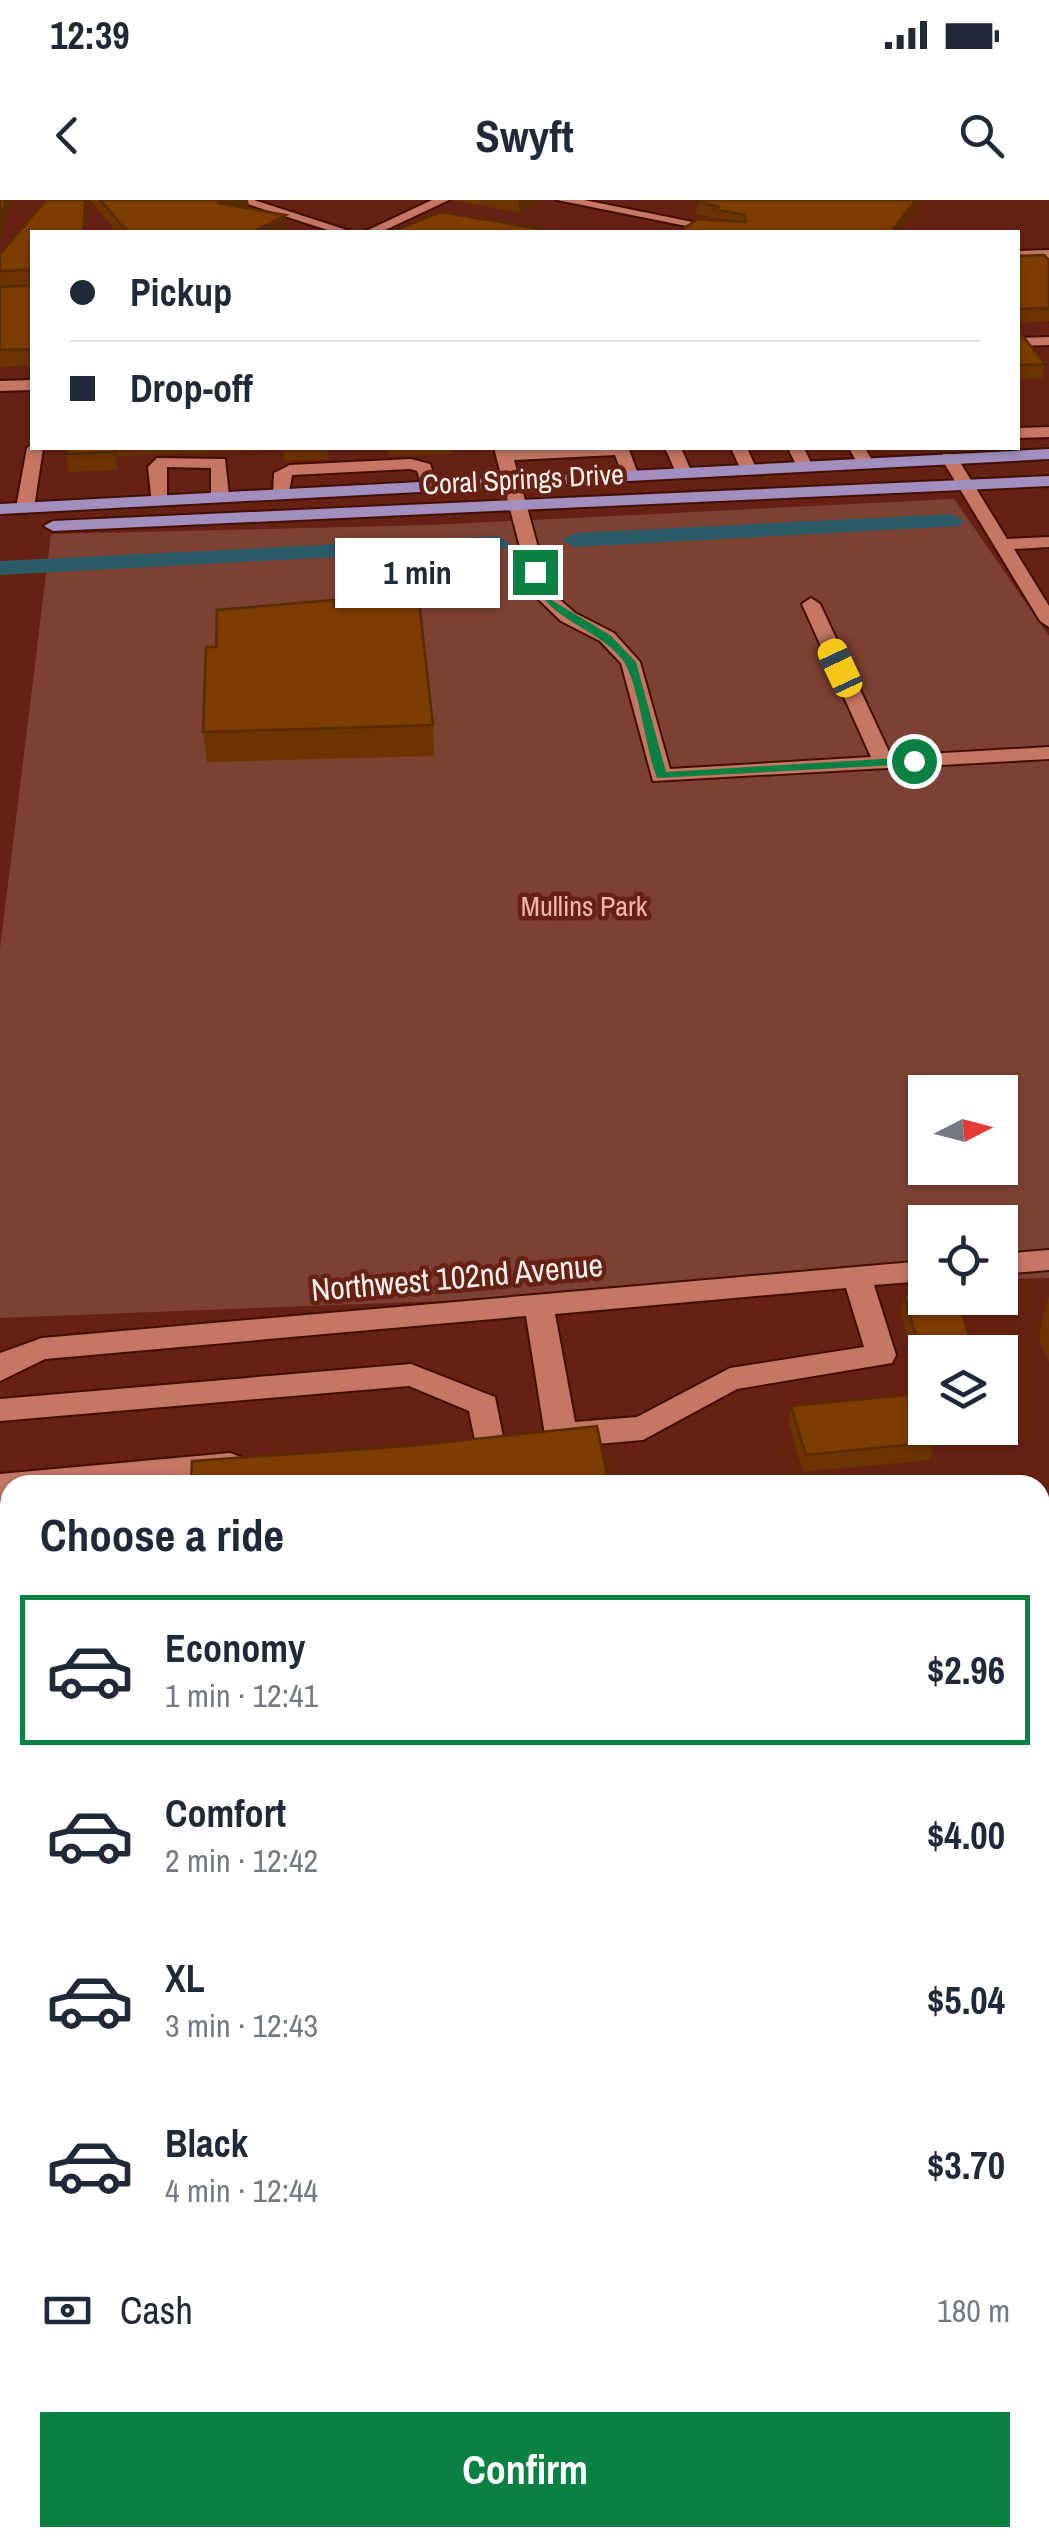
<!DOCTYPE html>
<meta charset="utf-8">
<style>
:root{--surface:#fff;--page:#f2f2f3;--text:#1f2937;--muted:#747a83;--line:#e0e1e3;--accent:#0b8043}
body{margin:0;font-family:"Archivo Narrow",sans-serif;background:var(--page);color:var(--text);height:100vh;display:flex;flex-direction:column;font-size:38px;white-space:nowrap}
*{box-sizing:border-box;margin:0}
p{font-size:32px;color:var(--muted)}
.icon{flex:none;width:55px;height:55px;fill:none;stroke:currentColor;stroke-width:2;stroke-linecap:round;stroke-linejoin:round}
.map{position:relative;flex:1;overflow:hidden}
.drawer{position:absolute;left:0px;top:1275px;width:1050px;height:1072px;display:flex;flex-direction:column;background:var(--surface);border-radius:30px 30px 0 0;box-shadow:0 2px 8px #0004}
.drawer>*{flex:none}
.hud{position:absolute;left:30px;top:30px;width:990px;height:220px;border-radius:0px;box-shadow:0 2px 8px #0004;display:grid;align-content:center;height:220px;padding:0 40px;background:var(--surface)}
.needle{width:65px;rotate:84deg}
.tools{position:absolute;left:908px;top:875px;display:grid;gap:20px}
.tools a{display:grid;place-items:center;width:110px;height:110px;border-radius:0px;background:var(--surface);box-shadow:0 2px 8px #0004;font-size:50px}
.end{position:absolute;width:45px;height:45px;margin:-22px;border:12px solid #0b8043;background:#fff;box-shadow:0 0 0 5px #fff}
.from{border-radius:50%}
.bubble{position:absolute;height:70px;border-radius:0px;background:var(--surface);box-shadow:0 2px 8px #0004;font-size:32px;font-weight:800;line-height:70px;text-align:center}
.car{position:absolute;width:30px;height:60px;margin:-30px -15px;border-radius:12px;box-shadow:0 0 8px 2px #0007;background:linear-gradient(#f5c518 24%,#345 0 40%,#f5c518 0 76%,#345 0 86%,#f5c518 0)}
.hud b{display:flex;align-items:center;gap:35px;height:95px;font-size:38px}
.hud b+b{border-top:2px solid var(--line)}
.hud i{width:25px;height:25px;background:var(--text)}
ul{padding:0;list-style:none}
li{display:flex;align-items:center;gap:30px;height:150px;margin:0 20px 15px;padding:0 20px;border:5px solid transparent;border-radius:0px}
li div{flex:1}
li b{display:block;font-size:38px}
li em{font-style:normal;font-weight:800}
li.active{border-color:var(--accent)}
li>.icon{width:90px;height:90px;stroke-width:1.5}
h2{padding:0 40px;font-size:45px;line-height:120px}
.pay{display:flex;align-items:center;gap:25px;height:110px;padding:0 40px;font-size:38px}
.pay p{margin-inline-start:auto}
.primary-button{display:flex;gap:20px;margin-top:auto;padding:20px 40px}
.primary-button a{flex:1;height:115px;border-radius:0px;background:var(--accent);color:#fff;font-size:40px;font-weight:800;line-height:115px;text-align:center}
.status{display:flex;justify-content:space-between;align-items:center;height:70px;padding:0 50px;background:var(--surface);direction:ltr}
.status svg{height:28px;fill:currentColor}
header{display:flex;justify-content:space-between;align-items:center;height:130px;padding:0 40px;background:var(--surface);font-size:45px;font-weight:800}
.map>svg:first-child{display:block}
.green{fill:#7d4133;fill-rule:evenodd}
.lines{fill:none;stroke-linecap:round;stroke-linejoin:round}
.canal{fill:#2b5b66;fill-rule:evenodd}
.minor-casing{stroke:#420e04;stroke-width:4}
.major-casing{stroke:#420e04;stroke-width:4}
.minor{fill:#c57764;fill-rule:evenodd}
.major{fill:#a28ebf;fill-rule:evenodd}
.wall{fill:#6c3400}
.shaded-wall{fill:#582b00}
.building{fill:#7e3d00;stroke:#582b00;stroke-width:2.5}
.route{fill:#0b8043}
.labels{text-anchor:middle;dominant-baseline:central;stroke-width:9;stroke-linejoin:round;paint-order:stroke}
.far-street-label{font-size:28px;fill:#faf1ee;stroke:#672112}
.far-park-label{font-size:28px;fill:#efb8aa;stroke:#672112}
.street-label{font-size:32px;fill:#faf1ee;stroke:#672112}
</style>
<div class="status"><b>12:39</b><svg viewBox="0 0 49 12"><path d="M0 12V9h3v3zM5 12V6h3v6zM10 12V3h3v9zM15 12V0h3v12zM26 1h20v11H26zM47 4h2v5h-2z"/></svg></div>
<header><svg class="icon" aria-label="back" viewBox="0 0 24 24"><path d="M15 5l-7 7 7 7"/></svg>Swyft<svg class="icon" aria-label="search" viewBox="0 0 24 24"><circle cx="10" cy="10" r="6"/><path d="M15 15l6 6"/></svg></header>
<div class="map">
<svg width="1049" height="2347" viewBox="0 0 1049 2347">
<rect width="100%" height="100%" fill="#672112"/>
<path class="green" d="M 954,299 L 1049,436 L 1049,1078 L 1000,1079 L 1000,1022 L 925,1022 L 925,1082 L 0,1118 L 0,749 L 51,334 L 430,325 ZM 925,892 L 1000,892 L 1000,968 L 925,968 Z"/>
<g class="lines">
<path class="canal" d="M 952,314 L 964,321 L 960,326 L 574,347 L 562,340 L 574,333 Z
M 498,336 L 510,343 L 506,348 L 0,375 L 0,361 Z"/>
<defs>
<path id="minor" d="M 235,0 L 254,0 L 353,32 L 334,32 Z
M 432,0 L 449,0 L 381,32 L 364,32 Z
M 557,0 L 584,0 L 742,32 L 716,32 Z
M 1049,50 L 1049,58 L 1018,59 L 1018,51 Z
M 1049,137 L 1049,145 L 1018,146 L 1018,138 Z
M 32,180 L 32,190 L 0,191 L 0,181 Z
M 1049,227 L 1049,237 L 1018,238 L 1018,228 Z
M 32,244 L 32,248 L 43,248 L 34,308 L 25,313 L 16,308 L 27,248 Z
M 494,248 L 629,250 L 638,274 L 630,279 L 622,274 L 615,255 L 514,260 L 550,391 L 575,413 L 614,433 L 640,462 L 670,569 L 871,557 L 802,404 L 811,398 L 820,404 L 891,556 L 1049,547 L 1049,559 L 653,581 L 621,463 L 600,441 L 561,421 L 532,393 Z
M 665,248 L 681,248 L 691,271 L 689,275 L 677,275 Z
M 731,248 L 747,248 L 756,268 L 754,272 L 742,272 Z
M 788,248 L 804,248 L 812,265 L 810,269 L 798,269 Z
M 849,248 L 865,248 L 873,262 L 859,266 Z
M 943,254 L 955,254 L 1007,339 L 1049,337 L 1049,347 L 1014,349 L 1049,406 L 1049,427 L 1040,421 L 941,258 Z
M 157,258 L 225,259 L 229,296 L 220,301 L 211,296 L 211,268 L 167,267 L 167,300 L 152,304 L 148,267 Z
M 411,259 L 430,264 L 437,284 L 435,288 L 423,288 L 417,271 L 410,269 L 292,275 L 288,297 L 273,293 L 274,273 L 290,265 Z
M 1049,1050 L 1049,1070 L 1000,1074 L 1000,1054 Z
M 925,1061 L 925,1081 L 874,1085 L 896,1155 L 892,1163 L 737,1189 L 643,1240 L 562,1247 L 549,1243 L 545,1235 L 526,1116 L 45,1159 L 0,1181 L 0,1153 L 42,1138 ZM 846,1088 L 864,1147 L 730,1168 L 637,1217 L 575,1222 L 555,1114 Z
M 411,1164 L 495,1197 L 504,1242 L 499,1250 L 488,1254 L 477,1250 L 469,1211 L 409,1186 L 0,1221 L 0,1199 Z
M 230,1253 L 241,1257 L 246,1265 L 241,1273 L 230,1277 L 143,1285 L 10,1285 L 10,1297 L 0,1298 L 0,1274 Z
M 1049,1523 L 1049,1553 L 1040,1555 L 1040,1525 Z
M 10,1657 L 10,1691 L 0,1692 L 0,1658 Z
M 1040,1868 L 1049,1872 L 1049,1938 L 1040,1935 Z
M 347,2338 L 394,2338 L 396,2347 L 348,2347 Z"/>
<path id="major" d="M 1049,249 L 1049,259 L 0,314 L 0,304 Z
M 1049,276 L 1049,286 L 53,331 L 44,326 L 53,321 Z"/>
</defs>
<use href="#minor" class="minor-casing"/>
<use href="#major" class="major-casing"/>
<use href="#minor" class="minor"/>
<use href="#major" class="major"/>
</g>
<path class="wall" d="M 46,0 L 88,0 L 86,32 L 32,32 L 32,166 L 0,167 L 0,54 Z
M 90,0 L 248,0 L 249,8 L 287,30 L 283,32 L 117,32 Z
M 452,0 L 543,0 L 520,13 Z
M 698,0 L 925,0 L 899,32 L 713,20 L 713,18 L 696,14 Z
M 1018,56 L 1049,60 L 1049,121 L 1018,123 Z
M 1018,130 L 1045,164 L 1042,178 L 1018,179 Z
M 67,248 L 327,248 L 328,259 L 284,261 L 283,250 L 157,254 L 118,257 L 117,270 L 69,272 L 66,254 Z
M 388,248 L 453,248 L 453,254 L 390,256 Z
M 335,405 L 433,525 L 434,556 L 207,562 L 203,532 L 216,447 Z
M 904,1095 L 925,1152 L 925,1201 L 901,1113 Z
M 1049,1095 L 1049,1162 L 1039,1140 L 1042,1121 Z
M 791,1206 L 934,1242 L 930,1260 L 803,1272 L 789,1224 Z
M 608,1280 L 608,1285 L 191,1285 Z
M 1040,1318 L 1049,1318 L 1049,1450 L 1040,1451 Z
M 10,1485 L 10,1574 L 0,1575 L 0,1486 Z"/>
<path class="shaded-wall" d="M 6,0 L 12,0 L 0,43 L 0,19 Z
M 85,0 L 88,0 L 86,32 L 83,32 Z
M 228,0 L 248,0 L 249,8 L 217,3 Z
M 519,0 L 543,0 L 520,13 Z
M 916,0 L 925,0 L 899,32 L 891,32 Z
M 286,15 L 287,30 L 283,32 L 253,32 Z
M 115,248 L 116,248 L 118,257 L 117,270 Z"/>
<path class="building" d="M 0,0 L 6,0 L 0,19 Z
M 46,0 L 85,0 L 83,32 L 32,32 L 32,74 L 29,70 L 0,71 L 0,54 Z
M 100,0 L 228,0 L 217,3 L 286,15 L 253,32 L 128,32 Z
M 698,0 L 916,0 L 891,32 L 678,32 L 698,19 L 746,22 L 744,15 L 713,9 L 718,7 L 697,1 Z
M 441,12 L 553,31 L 550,32 L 391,32 Z
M 1044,55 L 1049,60 L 1049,108 L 1018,109 L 1018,56 Z
M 32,79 L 32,149 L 0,150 L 0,87 L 32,85 Z
M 1018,130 L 1045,164 L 1018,165 Z
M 67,248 L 115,248 L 114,252 L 66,254 Z
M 335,400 L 334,405 L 419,401 L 433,525 L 203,532 L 206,447 L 216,447 L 217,410 Z
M 925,1094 L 925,1098 L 957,1098 L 974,1152 L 925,1152 L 925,1168 L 904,1095 Z
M 917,1194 L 925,1217 L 925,1228 L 929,1228 L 934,1242 L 806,1255 L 791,1206 Z
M 597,1226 L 608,1280 L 554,1285 L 191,1285 L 192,1261 L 409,1246 Z
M 1040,1318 L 1049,1318 L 1049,1426 L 1040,1426 Z
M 10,1485 L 10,1553 L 0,1554 L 0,1486 Z
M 1040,2213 L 1046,2233 L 1040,2234 Z
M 511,2338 L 685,2338 L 686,2347 L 512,2347 Z
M 202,2343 L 202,2347 L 163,2347 Z"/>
<path class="route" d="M 532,370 L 539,370 L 553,401 L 610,435 L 636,462 L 666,572 L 914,557 L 920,561 L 914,564 L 657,578 C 645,549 639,481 622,459 C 595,425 536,417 532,370 Z"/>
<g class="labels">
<g class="far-street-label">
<text transform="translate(523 279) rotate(-3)">Coral Springs Drive</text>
</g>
<g class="far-park-label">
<text x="584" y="706">Mullins Park</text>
</g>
<g class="street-label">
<text transform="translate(457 1077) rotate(-5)">Northwest 102nd Avenue</text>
</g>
</g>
</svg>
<div class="tools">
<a><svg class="needle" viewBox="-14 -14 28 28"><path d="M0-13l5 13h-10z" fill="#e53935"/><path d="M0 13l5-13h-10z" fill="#747a83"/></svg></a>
<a><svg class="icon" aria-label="locate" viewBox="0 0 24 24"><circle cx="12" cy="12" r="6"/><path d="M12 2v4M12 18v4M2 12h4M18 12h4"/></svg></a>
<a><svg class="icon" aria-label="layers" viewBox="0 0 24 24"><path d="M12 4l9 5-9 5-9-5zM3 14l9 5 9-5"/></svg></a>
</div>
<i class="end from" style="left:914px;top:561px"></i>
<i class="end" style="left:535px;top:372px"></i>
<div class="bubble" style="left:335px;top:338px;width:165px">1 min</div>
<i class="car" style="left:840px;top:468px;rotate:335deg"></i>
<div class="hud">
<b><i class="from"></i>Pickup</b>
<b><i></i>Drop-off</b>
</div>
<section class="drawer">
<h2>Choose a ride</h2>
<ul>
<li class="active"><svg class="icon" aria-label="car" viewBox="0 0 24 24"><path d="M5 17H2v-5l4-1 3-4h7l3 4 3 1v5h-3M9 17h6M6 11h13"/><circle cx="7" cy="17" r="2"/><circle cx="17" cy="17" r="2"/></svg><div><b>Economy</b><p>1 min · 12:41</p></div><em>$2.96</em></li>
<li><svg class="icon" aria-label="car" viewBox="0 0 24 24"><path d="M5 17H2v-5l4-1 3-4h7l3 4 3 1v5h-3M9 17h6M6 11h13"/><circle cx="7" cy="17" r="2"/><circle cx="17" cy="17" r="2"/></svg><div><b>Comfort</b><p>2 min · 12:42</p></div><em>$4.00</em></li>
<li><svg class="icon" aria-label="car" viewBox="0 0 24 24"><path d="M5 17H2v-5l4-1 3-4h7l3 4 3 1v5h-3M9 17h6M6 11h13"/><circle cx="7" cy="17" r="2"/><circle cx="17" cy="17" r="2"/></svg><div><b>XL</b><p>3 min · 12:43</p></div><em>$5.04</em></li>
<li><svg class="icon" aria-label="car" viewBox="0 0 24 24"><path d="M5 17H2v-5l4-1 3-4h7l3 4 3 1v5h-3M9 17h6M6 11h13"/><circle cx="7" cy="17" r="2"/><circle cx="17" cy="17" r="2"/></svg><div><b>Black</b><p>4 min · 12:44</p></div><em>$3.70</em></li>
</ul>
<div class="pay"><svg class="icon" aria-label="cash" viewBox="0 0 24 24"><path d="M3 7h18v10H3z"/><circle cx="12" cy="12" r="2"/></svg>Cash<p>180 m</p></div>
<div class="primary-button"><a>Confirm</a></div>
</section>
</div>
